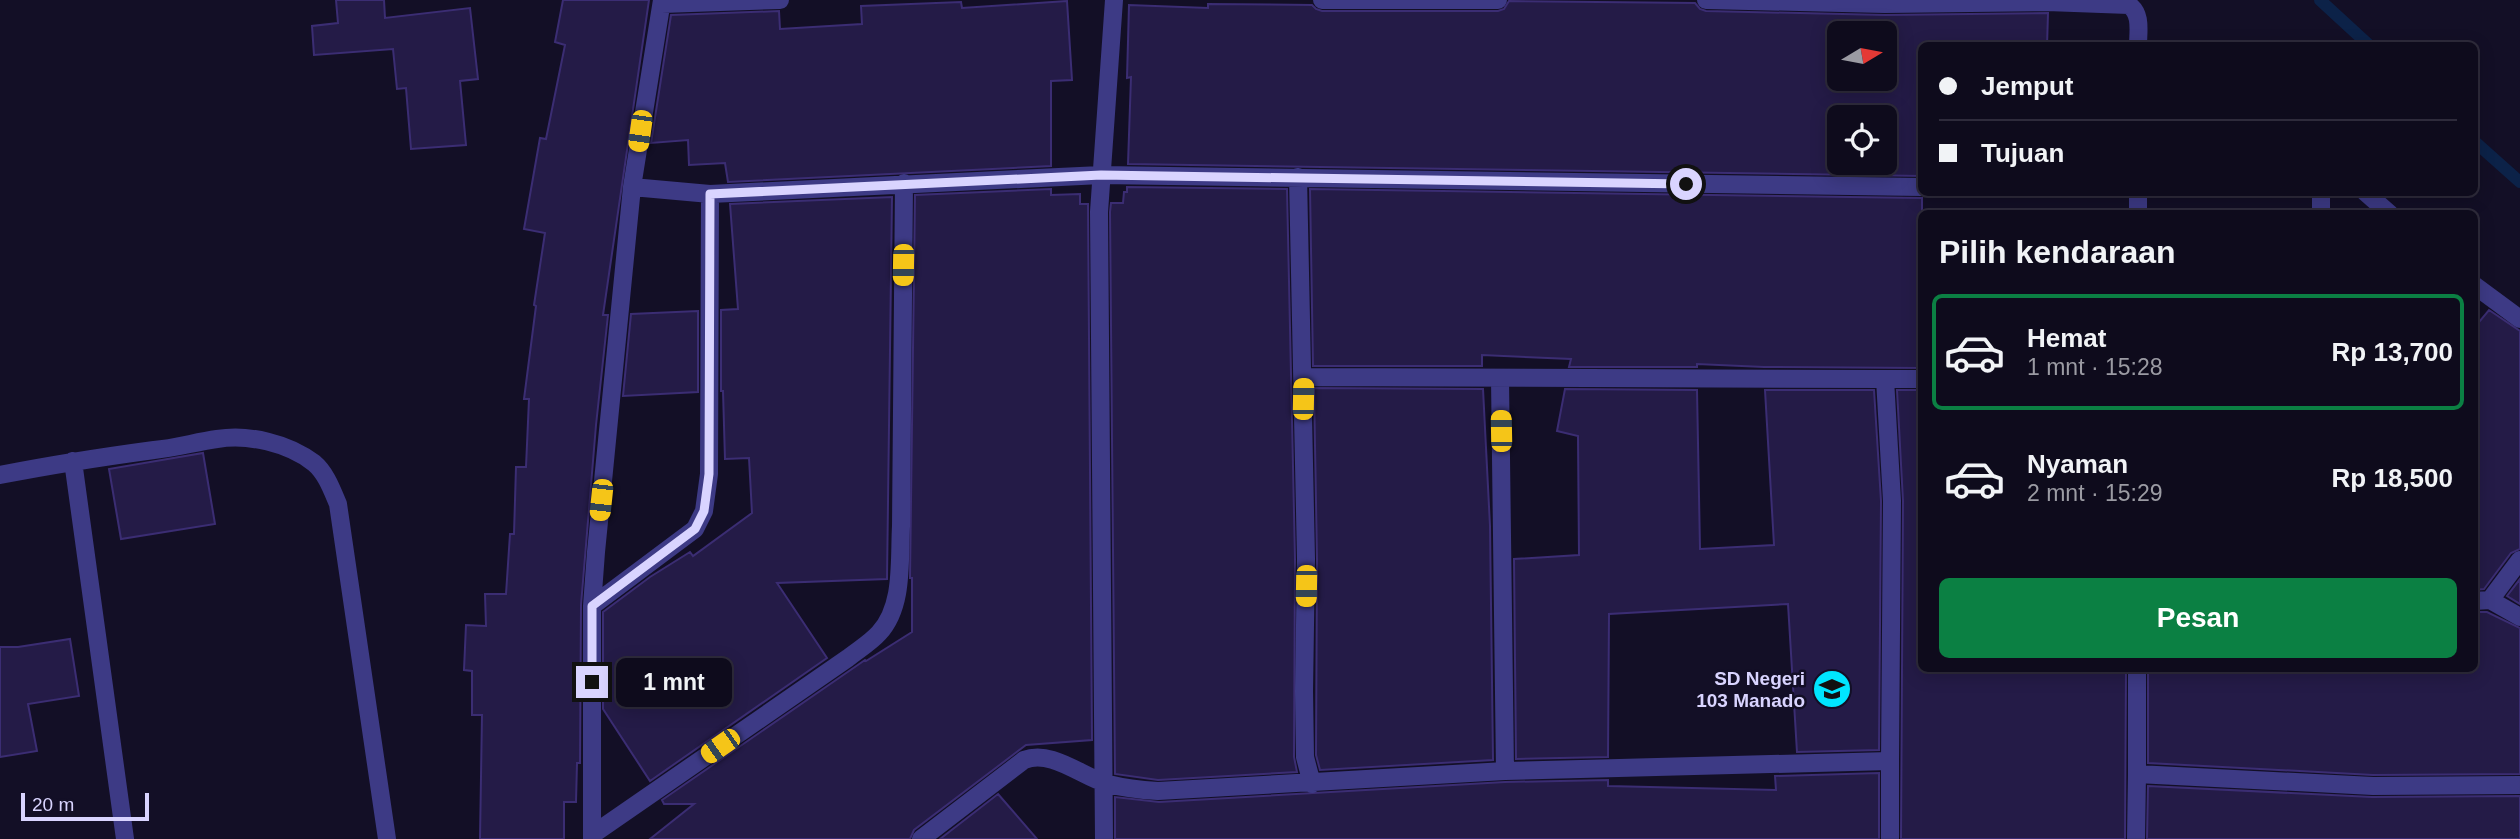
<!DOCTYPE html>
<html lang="id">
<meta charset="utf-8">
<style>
:root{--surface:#0e0b1c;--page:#1c1929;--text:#f1f3f6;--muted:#9b9ba3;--line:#2e2b3b;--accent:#0b8043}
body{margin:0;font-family:Arial,sans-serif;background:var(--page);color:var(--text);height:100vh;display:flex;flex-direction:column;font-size:26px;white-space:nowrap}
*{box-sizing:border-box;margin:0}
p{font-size:23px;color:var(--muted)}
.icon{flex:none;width:38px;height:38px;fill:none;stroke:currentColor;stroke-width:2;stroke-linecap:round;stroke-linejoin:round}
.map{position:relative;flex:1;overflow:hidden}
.details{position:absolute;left:1918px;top:210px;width:560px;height:462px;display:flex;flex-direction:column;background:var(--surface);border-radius:10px;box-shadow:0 4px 18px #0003,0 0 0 2px var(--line)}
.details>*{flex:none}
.banner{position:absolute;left:1918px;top:42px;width:560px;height:154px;border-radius:10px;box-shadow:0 4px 18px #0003,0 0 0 2px var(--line);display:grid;align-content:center;height:154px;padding:0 21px;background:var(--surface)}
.needle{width:46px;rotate:80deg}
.buttons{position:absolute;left:1827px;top:21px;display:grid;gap:14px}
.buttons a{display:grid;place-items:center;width:70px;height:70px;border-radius:10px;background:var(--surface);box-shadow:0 4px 18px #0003,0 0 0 2px var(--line);font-size:35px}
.scale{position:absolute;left:21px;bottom:18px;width:128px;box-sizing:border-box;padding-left:7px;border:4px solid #d9d4ff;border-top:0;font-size:19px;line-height:24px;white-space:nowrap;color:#d9d4ff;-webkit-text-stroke:5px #130f26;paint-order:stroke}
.end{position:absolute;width:32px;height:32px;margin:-16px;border:9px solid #d9d4ff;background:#111;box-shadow:0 0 0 4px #111}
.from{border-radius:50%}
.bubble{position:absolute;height:49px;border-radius:10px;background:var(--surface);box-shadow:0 4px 18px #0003,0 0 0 2px var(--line);font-size:23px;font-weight:800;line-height:49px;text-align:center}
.car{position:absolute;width:21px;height:42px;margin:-21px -10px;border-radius:9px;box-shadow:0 0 5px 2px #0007;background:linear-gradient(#f5c518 24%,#345 0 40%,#f5c518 0 76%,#345 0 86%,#f5c518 0)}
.banner b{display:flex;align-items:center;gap:24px;height:66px;font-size:26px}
.banner b+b{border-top:2px solid var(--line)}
.banner i{width:18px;height:18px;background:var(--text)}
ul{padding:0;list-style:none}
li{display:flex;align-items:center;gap:21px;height:116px;margin:0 14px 10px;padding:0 7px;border:4px solid transparent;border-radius:10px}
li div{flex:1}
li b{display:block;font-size:26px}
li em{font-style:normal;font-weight:800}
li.selected{border-color:var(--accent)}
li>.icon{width:63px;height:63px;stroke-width:1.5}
h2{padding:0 21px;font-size:32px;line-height:84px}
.primary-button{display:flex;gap:14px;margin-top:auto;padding:14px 21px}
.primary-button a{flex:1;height:80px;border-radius:10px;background:var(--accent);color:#fff;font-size:28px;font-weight:800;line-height:80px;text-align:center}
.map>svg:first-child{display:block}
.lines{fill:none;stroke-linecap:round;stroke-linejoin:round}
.stream{stroke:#0c2248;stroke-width:12}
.building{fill:#241b47;stroke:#3b2d73;stroke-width:2;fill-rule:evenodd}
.street{stroke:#3d3a85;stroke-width:18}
.route{stroke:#d9d4ff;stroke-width:9}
.labels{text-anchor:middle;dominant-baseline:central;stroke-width:5;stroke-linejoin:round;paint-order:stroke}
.poi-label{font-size:19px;font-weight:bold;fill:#d9d4ff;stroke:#130f26;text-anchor:end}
</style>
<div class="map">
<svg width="2520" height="839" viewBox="0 0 2520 839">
<rect width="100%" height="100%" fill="#130f26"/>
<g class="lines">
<path class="stream" d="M 2320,0 L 2370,46
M 2474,141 L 2520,182"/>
</g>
<path class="building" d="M 336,0 L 384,0 L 385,18 L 470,8 L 478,79 L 460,81 L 466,145 L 411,149 L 406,88 L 397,89 L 393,49 L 314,55 L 312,26 L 338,23 Z
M 563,0 L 649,0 L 603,315 L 608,315 L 596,425 L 581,605 L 580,763 L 577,763 L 576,802 L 564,802 L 564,839 L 480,839 L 482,715 L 472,715 L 472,671 L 464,670 L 466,625 L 486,626 L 485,594 L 506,594 L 510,534 L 514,534 L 516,467 L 526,467 L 529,399 L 524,399 L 536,306 L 534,305 L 545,233 L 524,229 L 540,138 L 546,139 L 565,45 L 555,42 Z
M 1067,1 L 1072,80 L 1051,81 L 1051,166 L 728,182 L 725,163 L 689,165 L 688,140 L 651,143 L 671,15 L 779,11 L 780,29 L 862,24 L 861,6 L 961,2 L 962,8 Z
M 1509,1 L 1695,3 L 1700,9 L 1706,11 L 1885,15 L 2048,13 L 2047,46 L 1922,46 L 1922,176 L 1128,164 L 1131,77 L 1127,78 L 1129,5 L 1208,8 L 1208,4 L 1312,5 L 1316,9 L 1322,11 L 1498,11 L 1504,9 ZM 1839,33 L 1885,33 L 1885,79 L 1839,79 ZM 1839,117 L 1885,117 L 1885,163 L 1839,163 Z
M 1127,187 L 1287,189 L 1295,559 L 1294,757 L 1297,772 L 1158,780 L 1115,774 L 1110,212 L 1111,203 L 1123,203 L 1124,192 L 1127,192 Z
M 1051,189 L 1051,195 L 1080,194 L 1080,204 L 1088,204 L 1092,740 L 1026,745 L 914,830 L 910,839 L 650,839 L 694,804 L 664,804 L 662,800 L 865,660 L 866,661 L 912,632 L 912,578 L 910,578 L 915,195 Z
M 1310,189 L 1922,198 L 1922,368 L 1764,367 L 1697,364 L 1697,367 L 1569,367 L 1571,359 L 1482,355 L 1482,366 L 1313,366 Z
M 892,197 L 887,579 L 777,583 L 827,658 L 650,781 L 603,709 L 603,612 L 650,577 L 690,552 L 693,556 L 752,513 L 749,458 L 725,459 L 723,391 L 721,391 L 721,310 L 738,309 L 730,204 Z
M 2489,310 L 2520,331 L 2520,549 L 2511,553 L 2484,589 L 2474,590 L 2474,328 Z
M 698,311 L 698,392 L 623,396 L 631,314 Z
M 1314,388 L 1483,389 L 1490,526 L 1493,760 L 1320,770 L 1316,755 L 1317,559 Z
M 1565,389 L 1697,390 L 1700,549 L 1774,545 L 1765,390 L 1874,390 L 1881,501 L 1879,750 L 1797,752 L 1788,604 L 1609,614 L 1608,757 L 1516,759 L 1514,559 L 1579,555 L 1578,436 L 1557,431 Z
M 1897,390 L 1922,390 L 1922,668 L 2126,668 L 2125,839 L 1901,839 L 1903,501 Z
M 203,453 L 215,524 L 121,539 L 109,469 Z
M 2520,579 L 2520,604 L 2507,596 Z
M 2474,612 L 2487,612 L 2520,628 L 2520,774 L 2373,775 L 2148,763 L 2148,668 L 2474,668 Z
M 70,639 L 79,696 L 28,704 L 37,751 L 0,757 L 0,647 L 18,647 Z
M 1879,773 L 1879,839 L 1115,839 L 1115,797 L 1159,802 L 1505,782 L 1608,780 L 1608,786 L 1776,790 L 1775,776 Z
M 2148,786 L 2372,797 L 2520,796 L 2520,839 L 2147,839 Z
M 998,794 L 1037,839 L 940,839 Z"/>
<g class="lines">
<path class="street" d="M 1322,0 L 1498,0
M 1706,0 L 1885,4 L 2047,2 L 2129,5 C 2142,14 2138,31 2138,46
M 662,4 L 780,0
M 1298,177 L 1306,559 L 1304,691 L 1305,757 L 1312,784
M 632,187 L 710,194 L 1101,175 L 1922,187
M 2138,192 L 2138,214
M 2321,192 L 2321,214
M 2365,192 L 2390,214
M 2474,285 L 2520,319
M 1303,377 L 1885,379
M 1500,379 L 1505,771
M 73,461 L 125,839
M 0,475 C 51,465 102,457 154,450 C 175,448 196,442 217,439 C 249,434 288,443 314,463 C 326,473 332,490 338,504 L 387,839
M 2490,600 L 2520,617
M 2474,601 L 2490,600 L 2520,560
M 592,606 L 695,529 L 704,511 L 709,474 L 710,194
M 2137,668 L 2137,774 L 2373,786 L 2520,785
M 1890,761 L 1890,839
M 592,835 L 848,658 C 858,650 870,643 879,633 C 904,606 899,561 901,526 L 904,183
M 592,839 L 592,606 L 596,552 L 632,187 L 662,0
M 921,839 L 1024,760 C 1052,749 1082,777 1108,784 C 1124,788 1141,790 1158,791 L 1505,771 L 1890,761 L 1892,501 L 1885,379 L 1922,379
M 1104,839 L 1099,212 L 1114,0
M 2136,839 L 2137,774"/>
</g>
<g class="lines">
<path class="route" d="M 592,682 L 592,606 L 695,529 L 704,511 L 709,474 L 710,194 L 1101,175 L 1686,184"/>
</g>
<defs>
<symbol id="school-disc" viewBox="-11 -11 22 22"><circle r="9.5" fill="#00e5ff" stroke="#130f26"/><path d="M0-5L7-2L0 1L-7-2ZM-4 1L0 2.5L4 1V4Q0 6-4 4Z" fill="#111"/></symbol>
</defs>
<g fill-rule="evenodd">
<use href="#school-disc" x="1810" y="667" width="44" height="44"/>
</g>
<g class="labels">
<g class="poi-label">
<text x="1805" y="678">SD Negeri<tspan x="1805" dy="22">103 Manado</tspan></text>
</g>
</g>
</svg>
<div class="buttons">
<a><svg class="needle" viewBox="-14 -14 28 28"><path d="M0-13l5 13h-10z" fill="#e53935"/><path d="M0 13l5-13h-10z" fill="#9b9ba3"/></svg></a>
<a><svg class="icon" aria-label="locate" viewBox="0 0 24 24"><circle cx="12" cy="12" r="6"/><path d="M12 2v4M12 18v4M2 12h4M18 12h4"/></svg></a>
</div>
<div class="scale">20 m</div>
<i class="end from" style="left:1686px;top:184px"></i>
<i class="end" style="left:592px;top:682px"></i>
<div class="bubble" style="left:616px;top:658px;width:116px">1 mnt</div>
<i class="car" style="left:640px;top:131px;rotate:188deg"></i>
<i class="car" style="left:903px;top:265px;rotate:181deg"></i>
<i class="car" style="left:1303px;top:399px;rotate:1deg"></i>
<i class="car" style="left:1501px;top:431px;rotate:359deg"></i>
<i class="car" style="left:601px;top:500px;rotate:186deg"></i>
<i class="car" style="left:1306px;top:586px;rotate:181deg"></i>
<i class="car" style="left:720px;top:746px;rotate:235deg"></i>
<div class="banner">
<b><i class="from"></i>Jemput</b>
<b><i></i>Tujuan</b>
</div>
<section class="details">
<h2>Pilih kendaraan</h2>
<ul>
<li class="selected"><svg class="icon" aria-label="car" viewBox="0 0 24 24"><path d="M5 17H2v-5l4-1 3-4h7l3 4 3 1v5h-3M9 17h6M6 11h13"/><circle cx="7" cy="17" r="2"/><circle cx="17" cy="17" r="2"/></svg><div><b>Hemat</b><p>1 mnt · 15:28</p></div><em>Rp 13,700</em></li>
<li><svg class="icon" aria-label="car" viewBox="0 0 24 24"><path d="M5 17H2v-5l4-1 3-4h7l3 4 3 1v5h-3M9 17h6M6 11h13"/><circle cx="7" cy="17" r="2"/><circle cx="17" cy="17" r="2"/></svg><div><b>Nyaman</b><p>2 mnt · 15:29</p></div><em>Rp 18,500</em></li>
</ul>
<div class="primary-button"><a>Pesan</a></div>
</section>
</div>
